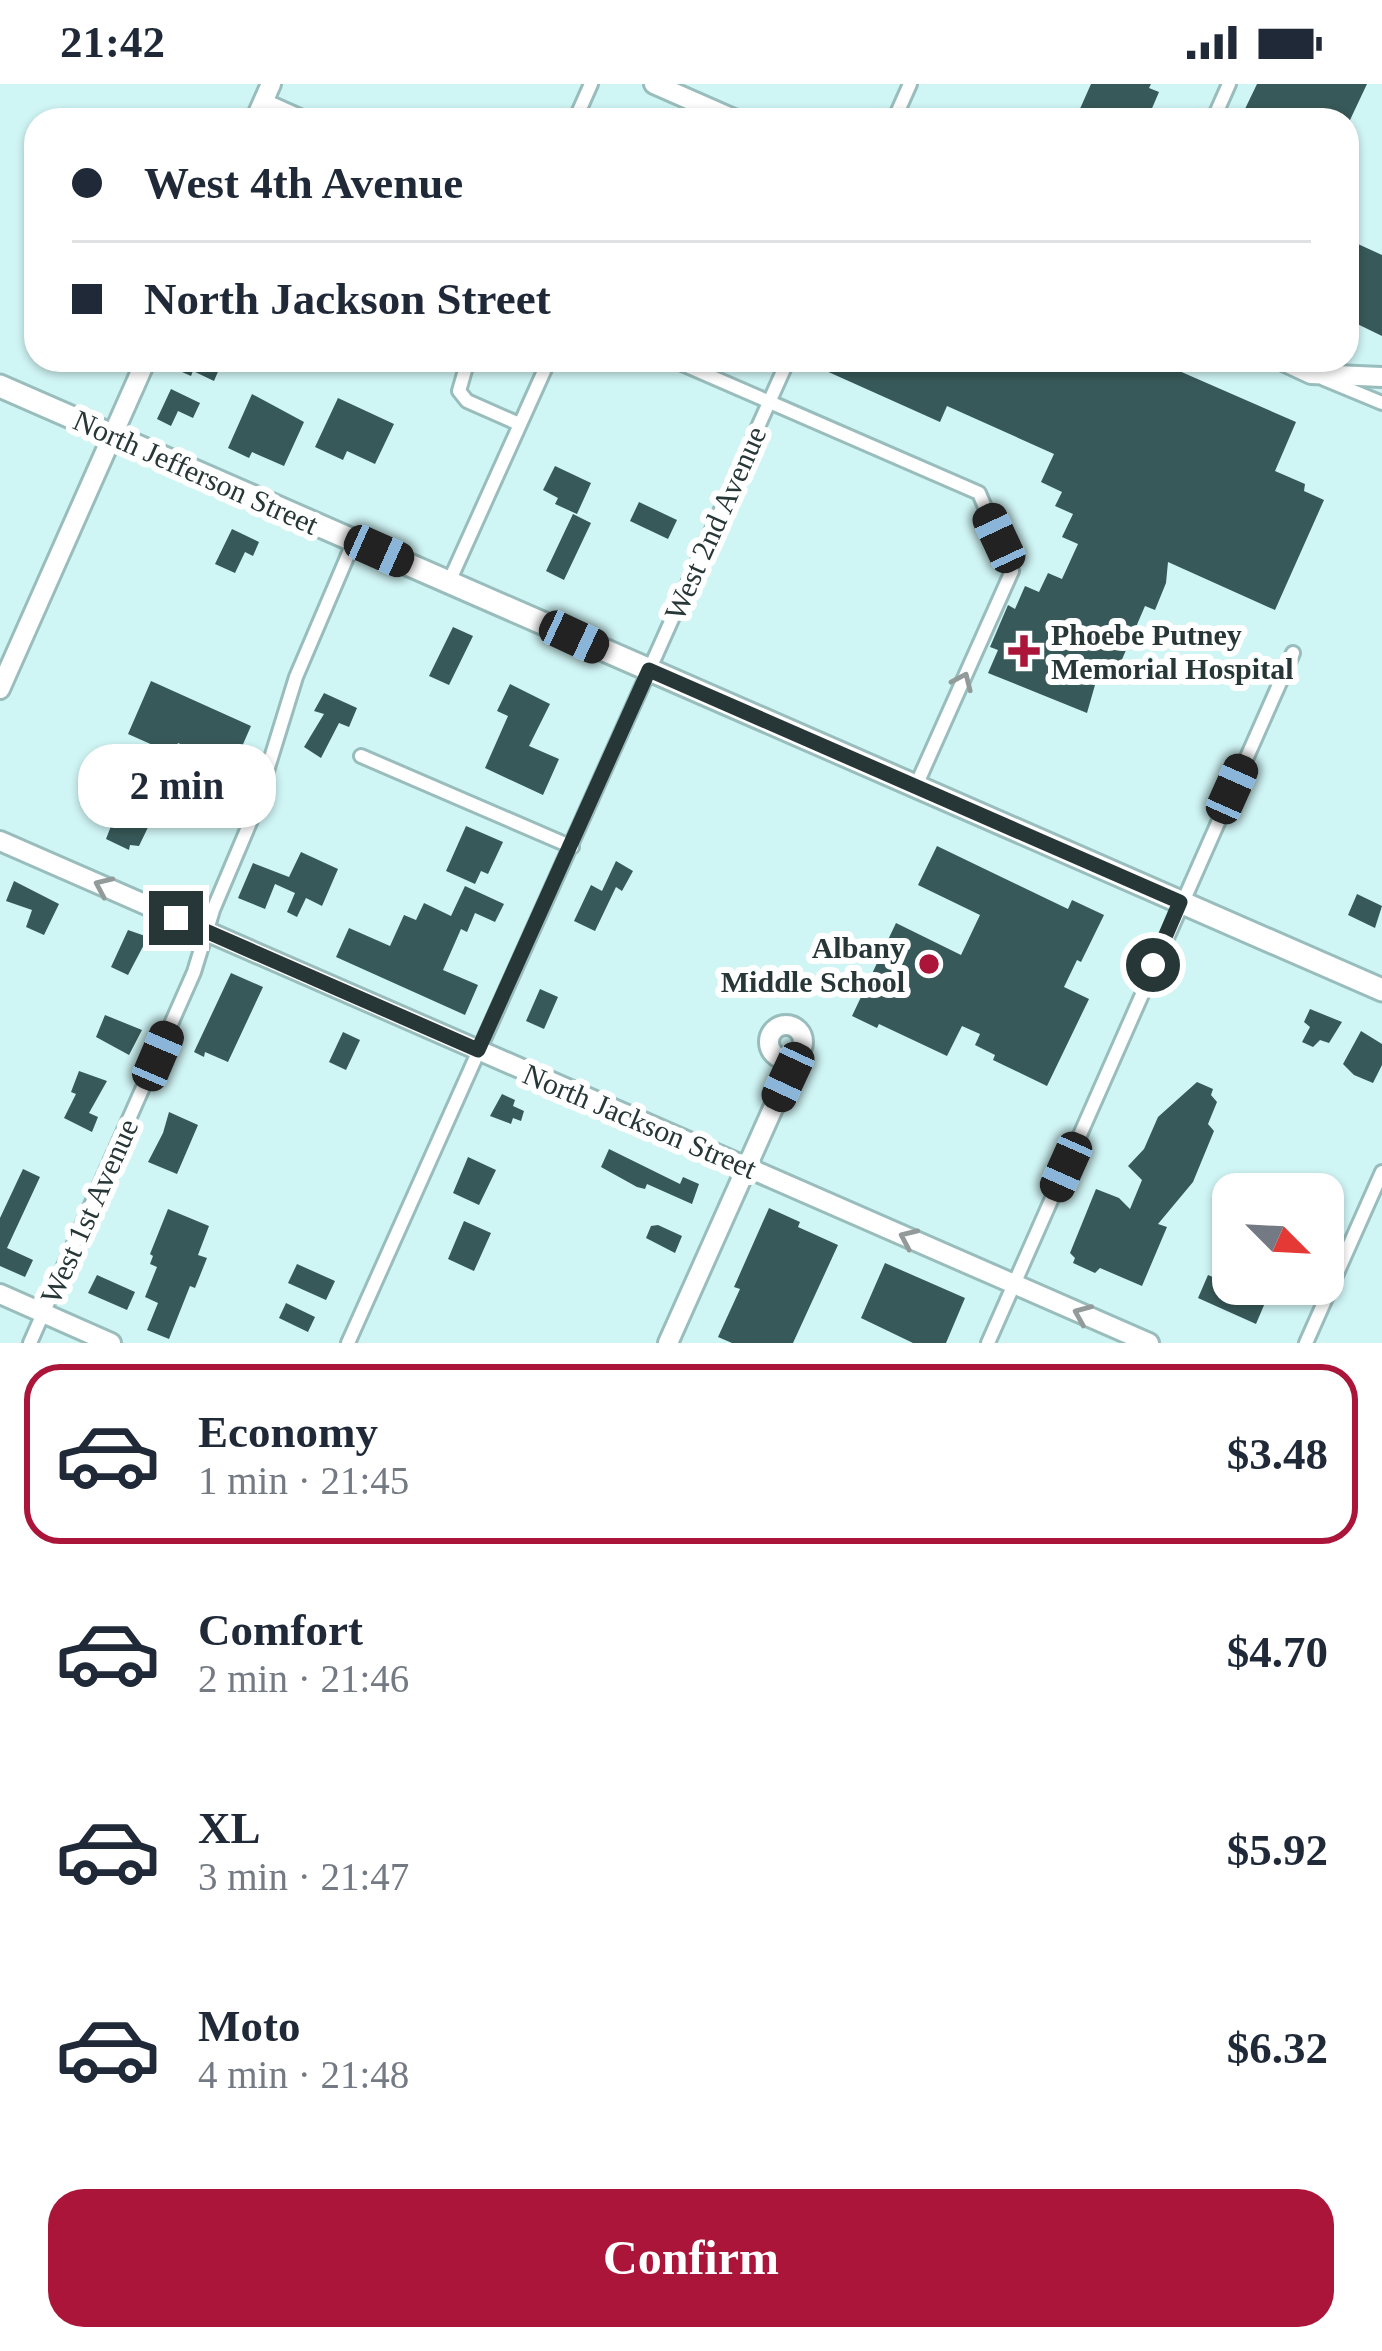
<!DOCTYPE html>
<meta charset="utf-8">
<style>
:root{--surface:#fff;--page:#f6f6f7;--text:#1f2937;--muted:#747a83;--line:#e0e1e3;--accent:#ab1539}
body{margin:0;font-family:Georgia,serif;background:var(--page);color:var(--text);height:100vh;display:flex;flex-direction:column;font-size:45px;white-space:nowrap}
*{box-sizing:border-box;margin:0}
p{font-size:39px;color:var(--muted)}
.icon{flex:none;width:66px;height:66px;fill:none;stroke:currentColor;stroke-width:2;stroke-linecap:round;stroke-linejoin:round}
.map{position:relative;height:1259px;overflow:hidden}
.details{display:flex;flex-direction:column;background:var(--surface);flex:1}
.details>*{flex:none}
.hud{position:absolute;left:24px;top:24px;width:1335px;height:264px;border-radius:36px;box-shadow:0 3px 9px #0004;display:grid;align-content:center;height:264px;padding:0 48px;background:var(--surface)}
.needle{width:78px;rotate:114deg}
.controls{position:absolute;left:1212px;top:1089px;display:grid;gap:24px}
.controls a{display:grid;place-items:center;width:132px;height:132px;border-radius:24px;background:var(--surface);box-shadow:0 3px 9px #0004;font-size:60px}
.end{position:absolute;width:54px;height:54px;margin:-27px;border:15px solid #273636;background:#fff;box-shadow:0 0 0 6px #fff}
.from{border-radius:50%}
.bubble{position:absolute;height:84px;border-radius:36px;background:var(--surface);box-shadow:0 3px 9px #0004;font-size:39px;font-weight:600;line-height:84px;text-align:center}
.car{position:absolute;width:36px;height:72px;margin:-36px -18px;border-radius:15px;box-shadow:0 0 9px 3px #0007;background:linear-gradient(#222 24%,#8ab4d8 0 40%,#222 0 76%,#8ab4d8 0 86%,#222 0)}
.hud b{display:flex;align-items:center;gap:42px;height:114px;font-size:45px}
.hud b+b{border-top:3px solid var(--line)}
.hud i{width:30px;height:30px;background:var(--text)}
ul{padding:21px 0 0;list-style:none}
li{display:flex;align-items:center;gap:36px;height:180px;margin:0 24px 18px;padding:0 24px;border:6px solid transparent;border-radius:36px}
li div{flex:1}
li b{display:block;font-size:45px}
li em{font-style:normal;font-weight:600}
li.active{border-color:var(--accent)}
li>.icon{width:108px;height:108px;stroke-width:1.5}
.primary-button{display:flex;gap:24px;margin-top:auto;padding:24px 48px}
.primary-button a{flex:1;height:138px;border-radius:36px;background:var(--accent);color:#fff;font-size:48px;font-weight:600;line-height:138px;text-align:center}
.status{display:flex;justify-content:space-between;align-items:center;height:84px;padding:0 60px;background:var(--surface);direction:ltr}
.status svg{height:33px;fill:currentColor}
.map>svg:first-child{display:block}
.building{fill:#385959}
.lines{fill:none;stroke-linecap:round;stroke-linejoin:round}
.street-casing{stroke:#99bdbc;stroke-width:18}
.secondary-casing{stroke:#99bdbc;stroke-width:24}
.primary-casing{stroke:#99bdbc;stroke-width:27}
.street{stroke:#fff;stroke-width:12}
.secondary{stroke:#fff;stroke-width:18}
.primary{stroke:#fff;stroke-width:21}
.oneway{stroke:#939a9a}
.route{stroke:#273636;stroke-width:15}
.poi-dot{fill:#ab1539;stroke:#fff;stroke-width:4.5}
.labels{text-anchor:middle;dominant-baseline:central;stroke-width:12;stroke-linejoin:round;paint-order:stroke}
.street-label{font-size:30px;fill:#273636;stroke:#fff}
.poi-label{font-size:30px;font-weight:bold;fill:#273636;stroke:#fff;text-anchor:start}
</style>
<div class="status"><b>21:42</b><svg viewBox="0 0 49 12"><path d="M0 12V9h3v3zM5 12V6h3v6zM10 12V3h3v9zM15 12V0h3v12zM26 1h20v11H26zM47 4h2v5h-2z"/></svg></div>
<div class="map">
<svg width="1382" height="1259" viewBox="0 0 1382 1259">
<rect width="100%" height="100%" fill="#d0f5f5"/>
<path class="building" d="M 1091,0 L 1151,0 L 1149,4 L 1159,8 L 1147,36 L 1075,36 Z
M 1257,0 L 1367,0 L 1350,36 L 1263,36 L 1244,27 Z
M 1347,155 L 1382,171 L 1382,252 L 1347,235 Z
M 188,276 L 223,276 L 214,297 L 193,287 L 191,292 L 182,288 Z
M 822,276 L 1154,276 L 1296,338 L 1275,387 L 1305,400 L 1304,407 L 1324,416 L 1275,526 L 1168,478 L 1166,499 L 1155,526 L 1145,522 L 1114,594 L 1099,587 L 1087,629 L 988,589 L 998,566 L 990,563 L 1008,521 L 1015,525 L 1025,502 L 1039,508 L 1048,489 L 1062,495 L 1078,460 L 1062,453 L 1073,430 L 1055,422 L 1062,408 L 1041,398 L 1054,370 L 947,322 L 940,338 L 824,286 Z
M 171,305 L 200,319 L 193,334 L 178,327 L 171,342 L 157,335 Z
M 252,310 L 304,338 L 284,382 L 252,368 L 249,374 L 228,364 Z
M 338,314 L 394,340 L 375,380 L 347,367 L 343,376 L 315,363 Z
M 555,382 L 591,399 L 577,430 L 555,420 L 558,414 L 543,406 Z
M 639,418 L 677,436 L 668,455 L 630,437 Z
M 573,430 L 591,439 L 564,496 L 546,487 Z
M 232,445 L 259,458 L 253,472 L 245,468 L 235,489 L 215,480 Z
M 453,543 L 473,552 L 449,601 L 429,592 Z
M 151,597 L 251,642 L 233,683 L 178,659 L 173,670 L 128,650 Z
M 510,600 L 550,620 L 529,662 L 559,675 L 543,711 L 485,684 L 508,632 L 497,627 Z
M 324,609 L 357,624 L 349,643 L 339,639 L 321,674 L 304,663 L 324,630 L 314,627 Z
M 126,725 L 152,735 L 139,762 L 130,761 L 129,766 L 106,755 L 111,742 L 117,744 Z
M 466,742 L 503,758 L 488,790 L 481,787 L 475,800 L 446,787 Z
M 937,762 L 1068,825 L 1072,816 L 1104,831 L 1081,878 L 1077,876 L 1064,903 L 1089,915 L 1047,1002 L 993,976 L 995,971 L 975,961 L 980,950 L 962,942 L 947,972 L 879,940 L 877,944 L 852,932 L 896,839 L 961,871 L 980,831 L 918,801 Z
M 301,768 L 338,785 L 322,822 L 306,814 L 297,833 L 287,828 L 295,809 L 275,800 L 265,825 L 238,814 L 253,779 L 289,793 Z
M 616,777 L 633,787 L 622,807 L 616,803 L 595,847 L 574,837 L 591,801 L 602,807 Z
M 14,797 L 59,820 L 44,851 L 26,843 L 32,826 L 6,817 Z
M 465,802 L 504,820 L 495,838 L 475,829 L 467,848 L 461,845 L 443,886 L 478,901 L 465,931 L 336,873 L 349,844 L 390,862 L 404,831 L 416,836 L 424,819 L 451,832 Z
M 1357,810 L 1382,822 L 1375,844 L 1348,831 Z
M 128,846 L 148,853 L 128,891 L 111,883 Z
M 231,889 L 263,903 L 228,978 L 205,968 L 204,973 L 194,968 Z
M 540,905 L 558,913 L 544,945 L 526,937 Z
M 1310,925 L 1342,938 L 1329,959 L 1320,956 L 1313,963 L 1302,958 L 1310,943 L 1304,938 Z
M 105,931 L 142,946 L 129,971 L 96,953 Z
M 1361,947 L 1382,960 L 1382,981 L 1373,999 L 1354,991 L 1343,980 Z
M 343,948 L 360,956 L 346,986 L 329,978 Z
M 79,987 L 107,997 L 89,1029 L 98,1033 L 92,1048 L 64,1034 L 76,1010 L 71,1008 Z
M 1197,998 L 1213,1005 L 1211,1011 L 1217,1018 L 1208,1040 L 1214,1047 L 1193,1098 L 1158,1140 L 1167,1143 L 1142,1202 L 1100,1184 L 1095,1189 L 1073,1179 L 1075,1174 L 1070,1169 L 1096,1105 L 1119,1114 L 1130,1125 L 1142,1096 L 1128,1082 L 1144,1065 L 1158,1033 Z
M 502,1010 L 515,1016 L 513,1022 L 524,1027 L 521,1037 L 513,1034 L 511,1040 L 490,1032 Z
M 169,1028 L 198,1041 L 177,1090 L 148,1078 L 163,1049 Z
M 609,1065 L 680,1100 L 683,1093 L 699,1100 L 692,1120 L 647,1100 L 645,1105 L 637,1103 L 601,1083 Z
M 468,1073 L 496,1086 L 479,1121 L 453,1109 Z
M 23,1085 L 40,1093 L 7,1164 L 33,1176 L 25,1193 L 0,1182 L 0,1134 Z
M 769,1124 L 800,1138 L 798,1143 L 838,1161 L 793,1259 L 732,1259 L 718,1253 L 740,1205 L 734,1203 Z
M 168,1125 L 209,1142 L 198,1171 L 207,1174 L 195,1204 L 190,1202 L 169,1255 L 147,1246 L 158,1219 L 145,1213 L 157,1183 L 150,1180 L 153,1172 L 150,1170 Z
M 464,1137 L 491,1149 L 474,1187 L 448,1175 Z
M 658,1141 L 682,1152 L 675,1169 L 646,1154 L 651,1142 Z
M 885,1179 L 965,1214 L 946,1259 L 913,1259 L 861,1234 Z
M 297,1180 L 335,1197 L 326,1216 L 288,1199 Z
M 97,1191 L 135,1208 L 127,1226 L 88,1209 Z
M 1208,1191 L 1246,1207 L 1249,1200 L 1273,1200 L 1256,1240 L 1198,1214 Z
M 286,1219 L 315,1233 L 308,1248 L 279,1234 Z"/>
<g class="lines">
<defs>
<path id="street" d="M 264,16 L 309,36
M 575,36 L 591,0
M 894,36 L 910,0
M 1213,36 L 1229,0
M 468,276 L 459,307 L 467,317 L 519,340
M 673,276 L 979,409 L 1012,487 L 915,704
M 1324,295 L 1382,319
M 449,498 L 549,276
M 361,672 L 572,763
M 30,1259 L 194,888 L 213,826 L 254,729 L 296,593 L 354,457
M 348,1259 L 788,276
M 988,1259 L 1293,569
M 1306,1259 L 1382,1088"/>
<path id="secondary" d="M 654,0 L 736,36
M 255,36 L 271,0
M 1281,276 L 1311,290 L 1382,293
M 0,605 L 146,276
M 0,757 L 1149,1259
M769 958a17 17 0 1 1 34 0a17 17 0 1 1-34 0Z
M 0,1210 L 111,1259
M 668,1259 L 787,993 L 788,975"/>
<path id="primary" d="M 0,302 L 1382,906"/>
</defs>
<use href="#street" class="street-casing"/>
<use href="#secondary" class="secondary-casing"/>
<use href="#primary" class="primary-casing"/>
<use href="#street" class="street"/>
<use href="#secondary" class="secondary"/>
<use href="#primary" class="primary"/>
</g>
<defs><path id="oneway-chevron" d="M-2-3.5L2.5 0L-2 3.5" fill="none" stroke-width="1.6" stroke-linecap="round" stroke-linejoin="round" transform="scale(3)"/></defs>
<g class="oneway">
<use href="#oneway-chevron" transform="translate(963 597) rotate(-66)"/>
<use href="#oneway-chevron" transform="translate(103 802) rotate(-156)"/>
<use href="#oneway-chevron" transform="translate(908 1154) rotate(-156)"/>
<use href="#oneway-chevron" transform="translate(1082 1230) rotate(-157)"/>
</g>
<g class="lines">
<path class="route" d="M 176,834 L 478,966 L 649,586 L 1180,818 L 1153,881"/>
</g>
<g class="poi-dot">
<path d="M1018 549h12v12h12v12h-12v12h-12v-12h-12v-12h12z"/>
<circle cx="929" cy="880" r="12"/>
</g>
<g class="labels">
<g class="street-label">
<text transform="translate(196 388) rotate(24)">North Jefferson Street</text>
<text transform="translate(715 439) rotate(-66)">West 2nd Avenue</text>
<text transform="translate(640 1037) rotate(23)">North Jackson Street</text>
<text transform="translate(89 1127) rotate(-66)">West 1st Avenue</text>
</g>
<g class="poi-label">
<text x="1051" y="550">Phoebe Putney<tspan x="1051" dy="34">Memorial Hospital</tspan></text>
<text x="905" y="863" text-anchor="end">Albany<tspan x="905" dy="34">Middle School</tspan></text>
</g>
</g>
</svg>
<div class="controls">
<a><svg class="needle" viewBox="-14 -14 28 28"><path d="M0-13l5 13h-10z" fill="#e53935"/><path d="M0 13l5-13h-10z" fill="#747a83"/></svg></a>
</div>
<i class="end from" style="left:1153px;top:881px"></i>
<i class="end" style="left:176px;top:834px"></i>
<div class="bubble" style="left:78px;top:660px;width:198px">2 min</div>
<i class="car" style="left:999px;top:454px;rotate:335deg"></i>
<i class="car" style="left:379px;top:467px;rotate:114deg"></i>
<i class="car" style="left:574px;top:553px;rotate:115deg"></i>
<i class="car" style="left:1232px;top:705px;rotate:24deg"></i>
<i class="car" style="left:158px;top:972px;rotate:23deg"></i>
<i class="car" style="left:788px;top:993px;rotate:205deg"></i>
<i class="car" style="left:1066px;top:1083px;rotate:204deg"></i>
<div class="hud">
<b><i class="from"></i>West 4th Avenue</b>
<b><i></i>North Jackson Street</b>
</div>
</div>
<section class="details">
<ul>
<li class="active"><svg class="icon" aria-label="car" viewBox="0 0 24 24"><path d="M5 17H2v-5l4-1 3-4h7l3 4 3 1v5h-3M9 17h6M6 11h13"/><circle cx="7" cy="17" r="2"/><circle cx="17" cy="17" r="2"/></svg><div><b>Economy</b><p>1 min · 21:45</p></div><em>$3.48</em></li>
<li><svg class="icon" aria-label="car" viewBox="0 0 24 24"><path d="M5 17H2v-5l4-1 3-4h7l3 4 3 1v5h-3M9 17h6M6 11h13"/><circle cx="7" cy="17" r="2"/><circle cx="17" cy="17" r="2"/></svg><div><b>Comfort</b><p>2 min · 21:46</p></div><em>$4.70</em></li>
<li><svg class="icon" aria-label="car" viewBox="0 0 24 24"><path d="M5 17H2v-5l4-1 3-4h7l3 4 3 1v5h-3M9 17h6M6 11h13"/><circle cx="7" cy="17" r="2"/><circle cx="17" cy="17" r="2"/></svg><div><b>XL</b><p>3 min · 21:47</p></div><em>$5.92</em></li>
<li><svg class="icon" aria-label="car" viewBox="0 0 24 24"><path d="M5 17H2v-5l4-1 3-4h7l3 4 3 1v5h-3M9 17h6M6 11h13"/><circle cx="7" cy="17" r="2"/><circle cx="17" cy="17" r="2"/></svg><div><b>Moto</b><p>4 min · 21:48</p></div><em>$6.32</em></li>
</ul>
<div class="primary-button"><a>Confirm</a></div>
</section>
